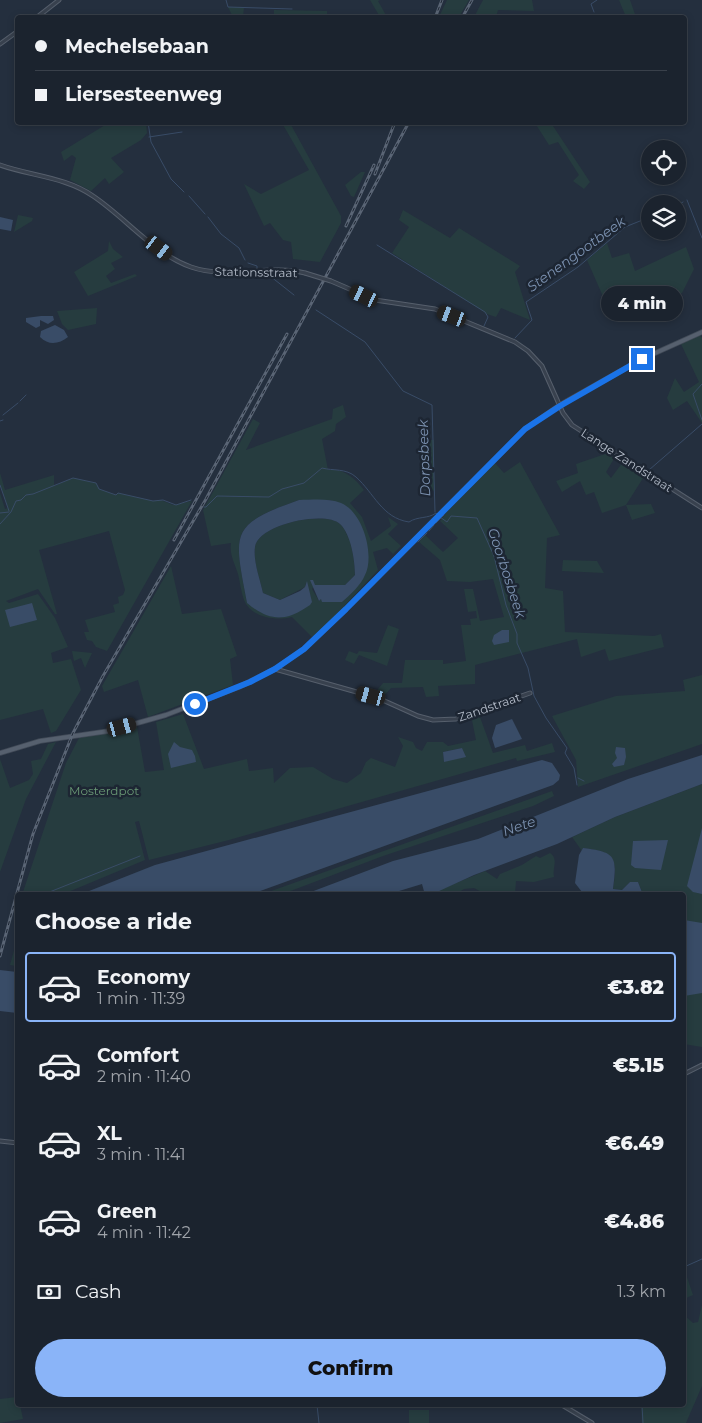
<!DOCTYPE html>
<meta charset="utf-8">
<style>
:root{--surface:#1b232e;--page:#242b36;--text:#f1f3f6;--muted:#a0a4aa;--line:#39404a;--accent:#8ab4f8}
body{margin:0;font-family:Montserrat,sans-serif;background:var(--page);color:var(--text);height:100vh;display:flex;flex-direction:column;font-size:19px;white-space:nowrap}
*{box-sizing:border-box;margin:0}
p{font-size:16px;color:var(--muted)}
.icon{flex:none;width:28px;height:28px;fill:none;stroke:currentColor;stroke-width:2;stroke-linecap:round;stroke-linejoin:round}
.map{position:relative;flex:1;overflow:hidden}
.sheet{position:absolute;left:15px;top:892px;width:671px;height:515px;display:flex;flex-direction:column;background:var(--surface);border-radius:5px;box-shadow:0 2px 8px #0003,0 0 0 1px var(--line)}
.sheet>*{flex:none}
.guide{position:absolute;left:15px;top:15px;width:672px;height:110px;border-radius:5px;box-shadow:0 2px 8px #0003,0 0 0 1px var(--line);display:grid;align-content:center;height:110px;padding:0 20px;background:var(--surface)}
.controls{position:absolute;left:641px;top:140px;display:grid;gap:10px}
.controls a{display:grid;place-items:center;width:45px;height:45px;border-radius:50%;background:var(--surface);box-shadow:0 2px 8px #0003,0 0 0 1px var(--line);font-size:25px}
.end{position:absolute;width:22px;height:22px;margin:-11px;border:6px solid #1a73e8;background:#fff;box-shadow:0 0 0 2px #fff}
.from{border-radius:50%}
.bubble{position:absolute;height:35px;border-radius:18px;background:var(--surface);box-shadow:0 2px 8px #0003,0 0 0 1px var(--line);font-size:16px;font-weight:800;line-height:35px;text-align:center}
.car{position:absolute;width:15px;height:30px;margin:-15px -8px;border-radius:6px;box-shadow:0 0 4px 1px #0007;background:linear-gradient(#222 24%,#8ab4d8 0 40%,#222 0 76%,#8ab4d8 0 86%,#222 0)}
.guide b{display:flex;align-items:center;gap:18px;height:48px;font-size:19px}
.guide b+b{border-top:1px solid var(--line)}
.guide i{width:12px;height:12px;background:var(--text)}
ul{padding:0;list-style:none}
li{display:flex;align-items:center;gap:15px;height:70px;margin:0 10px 8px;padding:0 10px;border:2px solid transparent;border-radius:5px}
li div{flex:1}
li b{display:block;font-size:19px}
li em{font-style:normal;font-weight:800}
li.selected{border-color:var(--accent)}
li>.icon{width:45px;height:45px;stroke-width:1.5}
h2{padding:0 20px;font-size:22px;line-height:60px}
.pay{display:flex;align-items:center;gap:12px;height:55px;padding:0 20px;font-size:19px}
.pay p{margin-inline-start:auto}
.button{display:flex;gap:10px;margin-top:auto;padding:10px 20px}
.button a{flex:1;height:58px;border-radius:30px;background:var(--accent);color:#111;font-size:20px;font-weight:800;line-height:58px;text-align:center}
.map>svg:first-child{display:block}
.green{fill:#263c3f;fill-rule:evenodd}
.water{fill:#394c67}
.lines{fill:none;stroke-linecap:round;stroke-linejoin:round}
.stream{stroke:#394c67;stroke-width:1}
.minor-casing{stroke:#565f6c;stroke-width:5}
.major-casing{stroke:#414a57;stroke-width:5.5}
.minor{stroke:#38414e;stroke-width:3}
.major{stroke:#56606e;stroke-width:4}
.rail-casing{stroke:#5a6575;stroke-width:3}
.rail{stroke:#1d2633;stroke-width:1;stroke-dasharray:4;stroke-linecap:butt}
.minor-bridge-casing{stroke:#565f6c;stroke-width:5;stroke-linecap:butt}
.minor-bridge{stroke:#38414e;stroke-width:3}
.route{stroke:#1a73e8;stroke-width:6}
.labels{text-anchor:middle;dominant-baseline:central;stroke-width:5;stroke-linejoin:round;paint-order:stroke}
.street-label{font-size:12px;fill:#b4bcc9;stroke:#1d2633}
.park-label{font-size:12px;fill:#6b9a76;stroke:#1d2633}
.water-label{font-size:14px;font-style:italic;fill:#7c92b1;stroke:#1d2633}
</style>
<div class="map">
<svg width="702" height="1423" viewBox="0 0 702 1423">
<rect width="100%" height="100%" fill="#242f3e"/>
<path class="green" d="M 370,0 L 380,0 L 378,1 L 387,17 L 380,17 Z
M 447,0 L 469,0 L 459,17 L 439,17 Z
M 483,0 L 532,0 L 534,11 L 498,10 L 496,17 L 474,17 Z
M 619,0 L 630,0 L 636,17 L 626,17 Z
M 228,7 L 244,7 L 243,17 L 233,17 Z
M 274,10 L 327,11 L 327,17 L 274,17 Z
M 110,122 L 146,123 L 147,133 L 141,140 L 111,158 L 124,172 L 109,184 L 105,178 L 91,191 L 70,180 L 76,158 L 72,155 L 64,161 L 61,152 Z
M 282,123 L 290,123 L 341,216 L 341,223 L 320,262 L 293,259 L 291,242 L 283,240 L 270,223 L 264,226 L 244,184 L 261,194 L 309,170 Z
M 535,123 L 551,123 L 590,182 L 584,189 L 573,181 L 579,175 L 558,142 L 549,145 Z
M 361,172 L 365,172 L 354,197 L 351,196 L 345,185 Z
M 403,210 L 450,238 L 459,228 L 520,266 L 515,272 L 530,320 L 501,308 L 496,317 L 487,314 L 392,253 L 409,227 L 399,220 Z
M 18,215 L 33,218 L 32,221 L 14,232 Z
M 109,241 L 113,249 L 123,257 L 111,263 L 115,269 L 106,276 L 111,283 L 135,274 L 137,276 L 88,296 L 74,272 L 108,251 Z
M 607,243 L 612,258 L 629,253 L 635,271 L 686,247 L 694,269 L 682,293 L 659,304 L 612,317 L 587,260 Z
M 97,308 L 96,324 L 68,330 L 62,324 L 57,311 Z
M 700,335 L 702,338 L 702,423 L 687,401 L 673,410 L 667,398 L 675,378 L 684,392 L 699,382 L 681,344 Z
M 343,405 L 346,417 L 336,424 L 335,431 L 322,439 L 328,470 C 343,468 355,478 364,490 L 350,503 L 362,517 L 371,541 L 391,526 L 388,517 L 398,524 L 388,534 L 401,546 L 393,554 L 387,548 L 373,552 L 378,570 L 334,617 L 312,637 L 292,617 C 276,621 251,618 244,600 C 241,592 240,582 238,574 C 235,564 229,554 231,543 L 211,546 L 203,510 L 253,419 L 260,423 L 246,450 L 332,419 L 333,409 ZM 299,500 L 331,500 L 365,575 L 342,602 L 321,599 L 319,601 L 312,589 L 315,585 L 345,585 L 355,575 C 355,561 351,534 340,524 C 326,510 258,524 255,547 C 253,562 260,579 263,593 L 280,600 L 305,587 L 306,583 L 311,598 C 289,624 273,622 247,603 C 234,533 228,525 299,500 Z
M 428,440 L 434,440 L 434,491 L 424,484 L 429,481 Z
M 608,453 L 615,457 L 606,472 L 611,478 L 623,462 L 645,475 L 626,505 L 651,504 L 655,513 L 632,520 L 626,505 L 602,513 L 594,492 L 586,495 L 580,481 L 562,492 L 556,481 L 578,473 L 576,464 Z
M 520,462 L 560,535 L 547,538 L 545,588 L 563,591 L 565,632 L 654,636 L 661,634 L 664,647 L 609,661 L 605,649 L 581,657 L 577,639 L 475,665 L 475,684 L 438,686 L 439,696 L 426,697 L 423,687 L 391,688 L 382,698 L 374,694 L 383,683 L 402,683 L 405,660 L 443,660 L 443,664 L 466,661 L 461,625 L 471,625 L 470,619 L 477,618 L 476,611 L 468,612 L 464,589 L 473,589 L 480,621 L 504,617 L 493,579 L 470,582 L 447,581 L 440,560 L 419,542 L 425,535 L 443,552 L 458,538 L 440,521 L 446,513 L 495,463 L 504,473 Z
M 0,473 L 5,490 L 54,475 L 54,486 L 73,478 L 96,483 L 99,489 L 116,495 L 118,493 L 153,501 L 161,500 L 173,505 L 192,501 L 107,651 L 96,647 L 92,641 L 87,640 L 84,632 L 89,632 L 85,620 L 115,612 L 113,605 L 119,603 L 118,597 L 123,595 L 125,590 L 109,531 L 39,550 L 57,614 L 55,614 L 38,589 L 6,601 L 9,603 L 38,594 L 55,618 L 68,647 L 51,653 L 53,663 L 71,659 L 81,690 L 56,731 L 51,733 L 43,709 L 0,720 L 0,493 L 5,509 L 8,508 L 0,484 Z
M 563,560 L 597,561 L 604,573 L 562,571 Z
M 171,566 L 182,614 L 221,609 L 237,656 L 230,659 L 233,685 L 148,717 L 138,680 L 104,692 L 102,686 Z
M 388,625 L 399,629 L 387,666 L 359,655 L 354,664 L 345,660 L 349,651 L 357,654 L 359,651 L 377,653 Z
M 72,651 L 92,653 L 85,668 L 81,658 L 74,661 Z
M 702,675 L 702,744 L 578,787 L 576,760 L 552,716 L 616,696 L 685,691 L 683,680 Z
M 183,714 L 204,769 L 247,759 L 249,771 L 273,768 L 274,783 L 290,768 L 313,767 L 333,779 L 347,783 L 361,773 L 366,762 L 371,758 L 395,767 L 403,746 L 398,737 L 413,742 L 416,748 L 422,751 L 427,742 L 443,742 L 448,746 L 476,740 L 472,720 L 480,717 L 493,753 L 525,745 L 527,751 L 552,743 L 555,752 L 517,761 L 516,758 L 229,840 L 149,860 L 139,821 L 135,822 L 145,860 L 61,895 L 22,895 L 66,763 L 79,738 L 137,727 L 145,772 L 164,770 L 156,722 ZM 462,748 L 444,762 L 443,752 Z
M 56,742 L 26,799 L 0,872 L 0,759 L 10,788 L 29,780 L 33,774 L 31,761 L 41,759 L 48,744 Z
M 702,784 L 702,1047 L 684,1044 L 684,895 L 643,895 L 638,882 L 630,882 L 622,890 L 613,889 C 618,858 615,852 583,848 L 582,851 L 572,837 L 615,817 Z
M 552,791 L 554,796 L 533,806 L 383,856 L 280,895 L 260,895 Z
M 550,853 C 559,859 552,868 554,877 L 534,882 L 516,881 L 515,895 L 487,895 L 474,888 L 464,889 L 454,895 L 432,893 L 485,871 L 497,879 L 500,874 L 522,865 L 536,856 L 540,858 Z
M 15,947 L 17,947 L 17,966 L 10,965 Z
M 684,1268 L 693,1295 L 684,1299 Z
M 702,1305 L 702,1386 L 686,1423 L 642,1423 L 641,1407 L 637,1405 L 684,1405 L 684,1315 L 693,1323 L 698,1322 Z
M 17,1397 L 18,1405 L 20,1405 L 23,1419 L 0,1423 L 0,1399 Z
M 409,1410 L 429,1410 L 429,1423 L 409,1423 Z"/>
<path class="water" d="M 0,217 L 13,220 L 11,231 L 0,229 Z
M 41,316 L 53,316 L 54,320 L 48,324 L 40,320 L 40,326 L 36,328 L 26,322 L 26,318 Z
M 55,325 L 64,330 L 68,337 C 59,344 49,346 40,337 L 41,331 Z
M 299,500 C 312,500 329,498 341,503 C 363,512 375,555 365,575 C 361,585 350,595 342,602 L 322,602 L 321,599 L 319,601 L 310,580 L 313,580 L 315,585 L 345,585 L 355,575 C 355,561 351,534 340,524 C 326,510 258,524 255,547 C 253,561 260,579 263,593 L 280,600 L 300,591 L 305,587 L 307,581 L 312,602 L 310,605 C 287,621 271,623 247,603 C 234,533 228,525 299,500 Z
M 32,603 L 37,620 L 10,627 L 5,610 Z
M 502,630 L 509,630 L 509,642 L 494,645 L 492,641 L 494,635 Z
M 512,719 L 522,739 L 495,748 L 492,738 L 496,725 Z
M 174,742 L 180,747 L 192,750 L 195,756 L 196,762 L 171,768 L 168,754 Z
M 616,747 L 625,748 L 626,757 L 624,765 L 614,767 L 612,764 L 617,758 L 615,753 Z
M 462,748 L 466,757 L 444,762 L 443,752 Z
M 702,755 L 702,784 L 615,817 L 557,844 L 474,875 L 437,892 L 425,895 L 422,884 L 386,895 L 303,895 L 393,861 L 478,839 L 628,779 Z
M 542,760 L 552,763 L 560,775 L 559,780 L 553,785 L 249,895 L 79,895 L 155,865 Z
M 702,828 L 702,894 L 693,892 L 687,886 Z
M 668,840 L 661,870 L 635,868 L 631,865 L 633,841 Z
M 583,848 C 617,852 617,857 613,889 L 622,890 L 630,882 L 638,882 L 643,895 L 580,894 L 582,892 L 575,883 L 579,855 Z
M 684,920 L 702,923 L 702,993 L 684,996 Z
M 0,970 L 17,972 L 17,1013 L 0,1011 Z"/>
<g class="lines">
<path class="stream" d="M 226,0 L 228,7 L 292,9
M 594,12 L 591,4 L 597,0
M 148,122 L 151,142 L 171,179 L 184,192
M 149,137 L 182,132
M 189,196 L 205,214
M 687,200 L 702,238
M 678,205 L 683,202
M 208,217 L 221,234 L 239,248 L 245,260
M 377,245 L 485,312 L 488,317 L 484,326
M 248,263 L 257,266 L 257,269
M 257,274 L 270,276 L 294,295
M 316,310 L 365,342 L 403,391 L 432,405 L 435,512
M 515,338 L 532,320 L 526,302 L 578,267 L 625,227 L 650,217
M 702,384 L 693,394 L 702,420
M 20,401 L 26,395
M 3,415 L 18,403
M 0,421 L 3,420
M 649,470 L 702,424
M 0,485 L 9,511
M 204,507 L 206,507 L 217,496 L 269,497 L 282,489 L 304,483 L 322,468 C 333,471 346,468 356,477 C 374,493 382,518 409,522 C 418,516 428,519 436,513 L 437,514
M 0,513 L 9,512
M 440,517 L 447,522 L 451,516 L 477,518 L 494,556 L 506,605 L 517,634 L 517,643 L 528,668 L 534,696 L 546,718 L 567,748 L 565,753 L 574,768 L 577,785
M 436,523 L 444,515
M 0,524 L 11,512 L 16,501 L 21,500 L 26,495 L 33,494 L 73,478 L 96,483 L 99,489 L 116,495 L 118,493 L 153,501 L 163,500 L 176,505 L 191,500
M 429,531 L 434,525
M 418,542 L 427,533
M 578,778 L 584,781
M 42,895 L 140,856
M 684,1267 L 702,1259
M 317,1405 L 319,1423
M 642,1405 L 643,1423"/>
<defs>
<path id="minor" d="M 36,18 L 59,0
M 0,44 L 18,31
M 0,165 C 31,176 66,177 93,196 C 126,218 154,254 191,267 C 228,280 268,264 305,273
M 331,281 L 375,300 L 435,309 L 515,342 L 528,351 L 542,366 L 563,413 L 572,425 L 702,508
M 275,669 L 378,698 L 418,716 L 433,720 L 456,719 L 530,693
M 684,1074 L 702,1065
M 0,1141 L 18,1143
M 562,1405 L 592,1423"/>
<path id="major" d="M 0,753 L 40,741 L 109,731 L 166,715 L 239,687 L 275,669 L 304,649 L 346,609 L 525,429 L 560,405 L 642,359 L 702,332"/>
</defs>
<use href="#minor" class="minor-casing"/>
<use href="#major" class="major-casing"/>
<use href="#minor" class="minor"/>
<use href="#major" class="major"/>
<defs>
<path id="rail" d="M 435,18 L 442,0
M 462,18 L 472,0
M 375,174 L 395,122
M 346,226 L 374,165
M 174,540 L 287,334
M 0,956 L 33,834 L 73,733 L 103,676 L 206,499 L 409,122"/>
</defs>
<use href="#rail" class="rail-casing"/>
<use href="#rail" class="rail"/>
<defs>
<path id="minor-bridge" d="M 305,273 L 331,281"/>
</defs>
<use href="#minor-bridge" class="minor-bridge-casing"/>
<use href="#minor-bridge" class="minor-bridge"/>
</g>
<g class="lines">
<path class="route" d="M 195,704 L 250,682 L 275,669 L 304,649 L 346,609 L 525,429 L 560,406 L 642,359"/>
</g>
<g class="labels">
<g class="street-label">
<text transform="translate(256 272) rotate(1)">Stationsstraat</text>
<text transform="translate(627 460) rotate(33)">Lange Zandstraat</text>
<text transform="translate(489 707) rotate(-19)">Zandstraat</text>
</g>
<g class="park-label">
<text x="104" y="790">Mosterdpot</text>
</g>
<g class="water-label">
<text transform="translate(576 254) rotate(-36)">Stenengootbeek</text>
<text transform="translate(424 458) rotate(-92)">Dorpsbeek</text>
<text transform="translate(507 573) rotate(72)">Goorbosbeek</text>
<text transform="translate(519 826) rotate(-19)">Nete</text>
</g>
</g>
</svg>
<div class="controls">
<a><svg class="icon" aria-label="locate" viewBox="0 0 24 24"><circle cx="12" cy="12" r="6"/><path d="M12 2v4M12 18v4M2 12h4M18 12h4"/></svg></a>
<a><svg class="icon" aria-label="layers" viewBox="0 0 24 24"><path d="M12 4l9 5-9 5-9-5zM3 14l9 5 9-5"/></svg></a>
</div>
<i class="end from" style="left:195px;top:704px"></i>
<i class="end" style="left:642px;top:359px"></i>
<div class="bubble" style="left:601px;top:286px;width:82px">4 min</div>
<i class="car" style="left:159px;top:248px;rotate:127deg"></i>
<i class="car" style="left:364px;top:296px;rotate:296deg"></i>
<i class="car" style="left:452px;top:316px;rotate:291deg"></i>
<i class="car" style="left:371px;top:696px;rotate:285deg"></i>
<i class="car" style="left:122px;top:727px;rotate:75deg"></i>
<div class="guide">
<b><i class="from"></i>Mechelsebaan</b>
<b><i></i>Liersesteenweg</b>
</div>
<section class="sheet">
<h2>Choose a ride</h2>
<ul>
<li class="selected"><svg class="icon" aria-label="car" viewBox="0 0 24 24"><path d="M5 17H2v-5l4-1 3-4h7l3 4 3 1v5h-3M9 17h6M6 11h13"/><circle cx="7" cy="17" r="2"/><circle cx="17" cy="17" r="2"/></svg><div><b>Economy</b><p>1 min · 11:39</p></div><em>€3.82</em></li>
<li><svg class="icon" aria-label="car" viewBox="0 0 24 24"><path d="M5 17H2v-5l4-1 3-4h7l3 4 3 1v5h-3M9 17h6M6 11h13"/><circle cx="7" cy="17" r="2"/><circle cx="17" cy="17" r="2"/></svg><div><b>Comfort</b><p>2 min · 11:40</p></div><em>€5.15</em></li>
<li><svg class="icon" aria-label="car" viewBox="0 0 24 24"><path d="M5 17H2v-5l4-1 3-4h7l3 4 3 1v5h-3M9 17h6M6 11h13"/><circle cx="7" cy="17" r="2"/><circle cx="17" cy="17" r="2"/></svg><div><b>XL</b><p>3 min · 11:41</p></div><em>€6.49</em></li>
<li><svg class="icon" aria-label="car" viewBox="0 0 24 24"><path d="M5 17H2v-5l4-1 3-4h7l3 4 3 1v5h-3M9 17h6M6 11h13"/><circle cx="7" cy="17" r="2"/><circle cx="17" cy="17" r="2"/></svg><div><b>Green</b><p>4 min · 11:42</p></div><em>€4.86</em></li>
</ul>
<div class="pay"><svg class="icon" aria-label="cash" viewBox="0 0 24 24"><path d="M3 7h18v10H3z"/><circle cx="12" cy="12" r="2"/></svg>Cash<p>1.3 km</p></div>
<div class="button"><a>Confirm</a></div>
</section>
</div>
